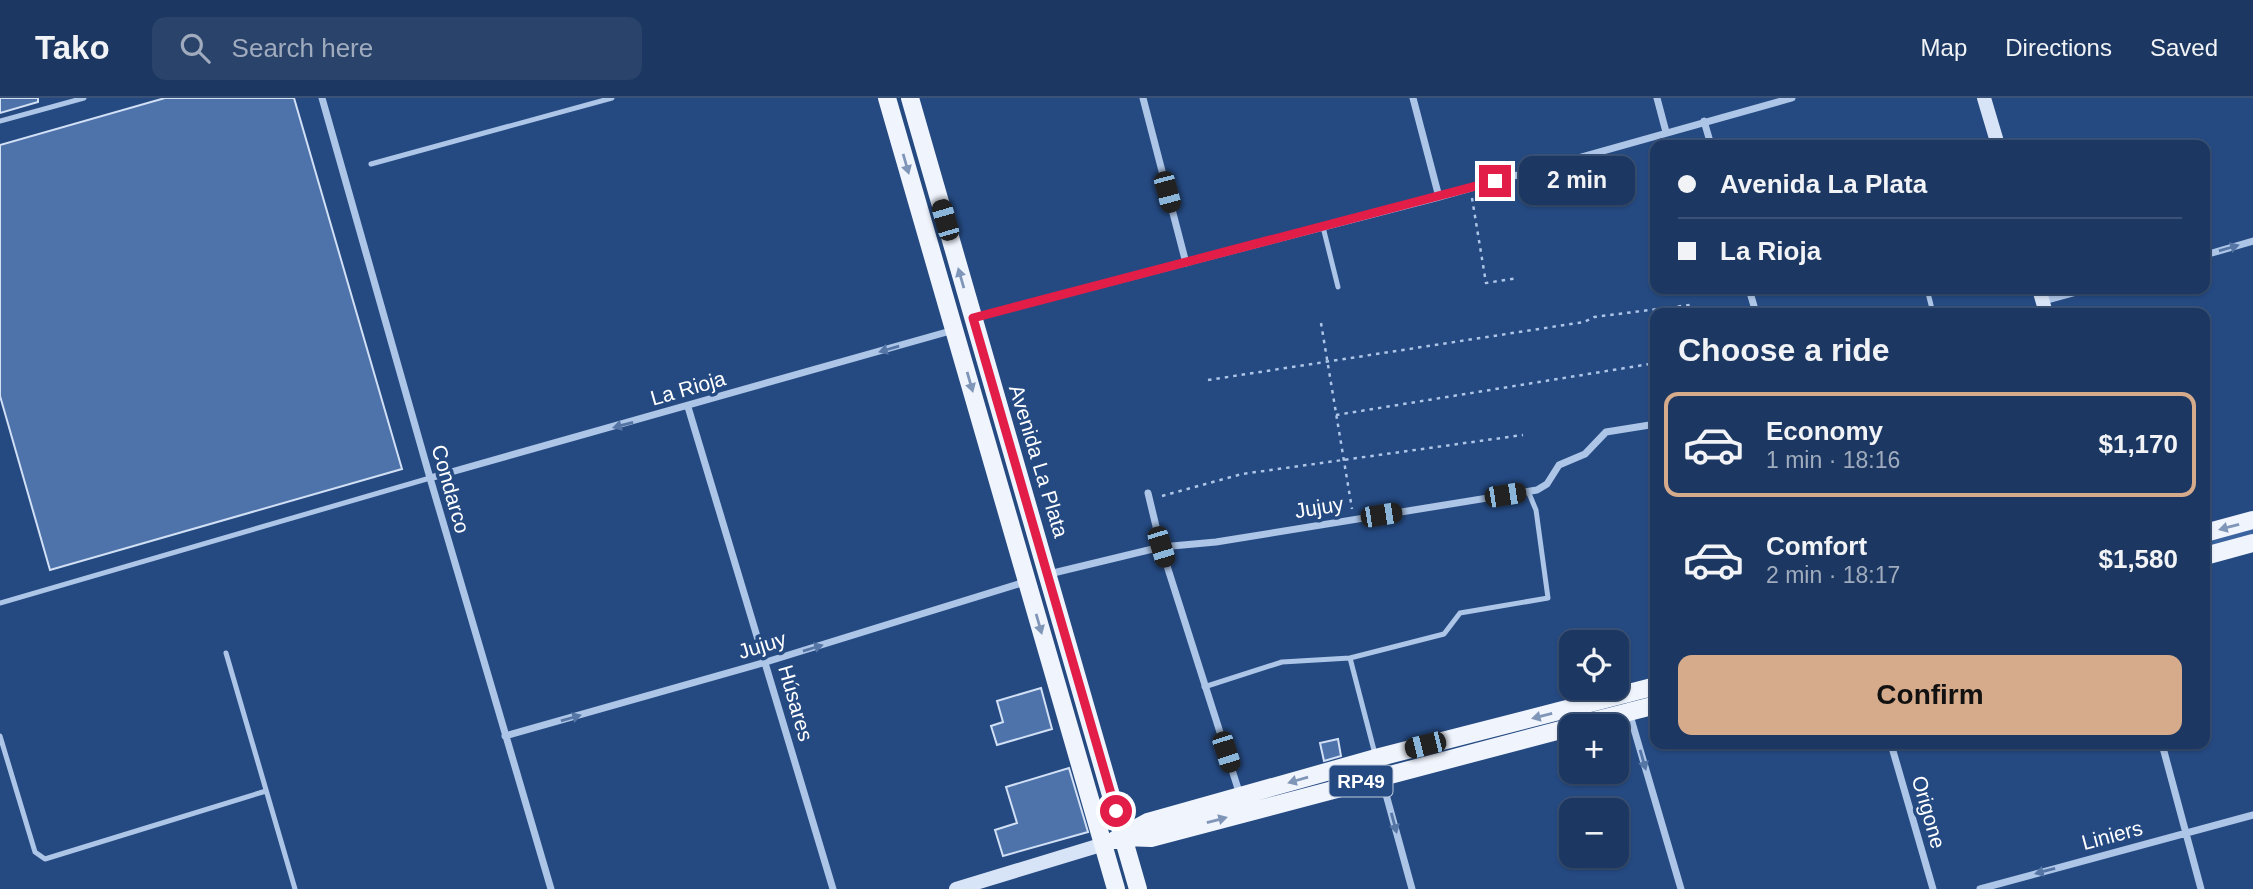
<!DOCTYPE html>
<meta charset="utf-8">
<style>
:root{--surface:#1c3862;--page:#29436b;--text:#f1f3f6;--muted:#a0acbe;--line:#3a5277;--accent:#d6ab8b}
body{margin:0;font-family:Arial,sans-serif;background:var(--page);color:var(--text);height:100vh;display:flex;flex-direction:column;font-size:26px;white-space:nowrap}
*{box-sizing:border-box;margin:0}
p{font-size:23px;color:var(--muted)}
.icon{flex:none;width:38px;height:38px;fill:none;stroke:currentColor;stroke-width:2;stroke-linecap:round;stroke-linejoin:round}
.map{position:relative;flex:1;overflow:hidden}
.side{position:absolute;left:1650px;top:210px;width:560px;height:441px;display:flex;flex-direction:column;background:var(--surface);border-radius:14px;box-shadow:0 2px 5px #0004,0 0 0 2px var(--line)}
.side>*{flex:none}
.banner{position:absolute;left:1650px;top:42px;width:560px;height:154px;border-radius:14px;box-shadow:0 2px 5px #0004,0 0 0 2px var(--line);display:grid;align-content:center;height:154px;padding:0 28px;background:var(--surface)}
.buttons{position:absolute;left:1559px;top:532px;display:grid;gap:14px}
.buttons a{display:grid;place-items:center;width:70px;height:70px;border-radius:14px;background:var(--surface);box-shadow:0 2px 5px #0004,0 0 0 2px var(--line);font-size:35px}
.end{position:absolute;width:32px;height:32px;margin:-16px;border:9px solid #e11d48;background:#fff;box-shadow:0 0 0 4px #fff}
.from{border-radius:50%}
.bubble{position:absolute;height:49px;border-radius:14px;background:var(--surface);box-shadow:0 2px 5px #0004,0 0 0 2px var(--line);font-size:23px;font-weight:700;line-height:49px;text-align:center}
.car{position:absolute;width:21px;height:42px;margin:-21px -10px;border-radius:9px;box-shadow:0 0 5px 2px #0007;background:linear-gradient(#222 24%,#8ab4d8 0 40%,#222 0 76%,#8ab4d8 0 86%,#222 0)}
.banner b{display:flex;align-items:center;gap:24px;height:66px;font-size:26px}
.banner b+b{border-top:2px solid var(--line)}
.banner i{width:18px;height:18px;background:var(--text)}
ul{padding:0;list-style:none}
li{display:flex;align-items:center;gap:21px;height:105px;margin:0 14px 10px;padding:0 14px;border:4px solid transparent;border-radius:14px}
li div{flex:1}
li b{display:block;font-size:26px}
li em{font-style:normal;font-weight:700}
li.active{border-color:var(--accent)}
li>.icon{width:63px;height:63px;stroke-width:1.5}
h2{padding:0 28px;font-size:32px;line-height:84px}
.primary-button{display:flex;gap:14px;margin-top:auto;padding:14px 28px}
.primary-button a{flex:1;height:80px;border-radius:14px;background:var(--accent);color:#111;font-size:28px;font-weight:700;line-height:80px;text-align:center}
header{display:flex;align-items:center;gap:42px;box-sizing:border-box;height:98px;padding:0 35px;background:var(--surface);border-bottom:2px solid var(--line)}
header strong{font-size:33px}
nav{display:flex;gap:38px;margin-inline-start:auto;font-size:24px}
.search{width:490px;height:63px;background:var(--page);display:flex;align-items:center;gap:18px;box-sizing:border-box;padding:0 24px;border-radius:14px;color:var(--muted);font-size:26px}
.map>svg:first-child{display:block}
.green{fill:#3a639f}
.building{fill:#4e73aa;stroke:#d1e0f5;stroke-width:2}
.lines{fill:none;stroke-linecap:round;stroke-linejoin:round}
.path{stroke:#adc5e7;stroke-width:2.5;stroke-dasharray:3.5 5;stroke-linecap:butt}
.lane{stroke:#adc5e7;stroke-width:5}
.street{stroke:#adc5e7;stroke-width:7}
.secondary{stroke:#d7e3f6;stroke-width:14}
.primary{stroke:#eff4fd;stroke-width:18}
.oneway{fill:#8096b9}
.oneway2{fill:#5575a5}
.route{stroke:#e11d48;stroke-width:9}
.labels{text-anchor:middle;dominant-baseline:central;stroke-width:7;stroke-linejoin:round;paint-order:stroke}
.shield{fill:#254a82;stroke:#bec9da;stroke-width:2}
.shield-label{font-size:19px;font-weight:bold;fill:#fff}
.street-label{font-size:21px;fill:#fff;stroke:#254a82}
</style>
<header>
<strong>Tako</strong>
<div class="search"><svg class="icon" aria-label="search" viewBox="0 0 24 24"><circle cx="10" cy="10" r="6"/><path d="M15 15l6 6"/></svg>Search here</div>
<nav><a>Map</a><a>Directions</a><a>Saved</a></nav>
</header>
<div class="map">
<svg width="2253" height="791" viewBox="0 0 2253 791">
<rect width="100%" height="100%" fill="#254a82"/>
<path class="green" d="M 2253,431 L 2253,436 L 2205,449 L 2205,444 Z"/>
<path class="building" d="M 0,0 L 38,0 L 38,4 L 0,15 Z
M 165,0 L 294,0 L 402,371 L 50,472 L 0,298 L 0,47 Z
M 1041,590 L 1052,631 L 997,647 L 991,628 L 1003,624 L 997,603 Z
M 1338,641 L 1341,658 L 1324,663 L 1320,645 Z
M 1069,670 L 1088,734 L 1003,758 L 995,732 L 1017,725 L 1006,689 Z"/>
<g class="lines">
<path class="path" d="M 1472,100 L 1486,185 L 1518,180
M 1321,225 L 1352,411
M 1208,282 L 1584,224 L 1594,219 L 1690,207
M 1336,317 L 1656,265
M 1162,398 L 1242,376 L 1523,337"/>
<path class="lane" d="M 0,23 L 84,0
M 371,66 L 612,0
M 1323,129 L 1338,189
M 1927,191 L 1933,215
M 0,505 L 430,380
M 226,555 L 295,791
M 1350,560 L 1375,656
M 1204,589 L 1282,564 L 1350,560 L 1444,536 L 1460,515 L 1548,500 L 1536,412 L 1528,393
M 0,638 L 35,754 L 45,761 L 266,693"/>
<path class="street" d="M 322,0 L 430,380 L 551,791
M 1143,0 L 1186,165
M 1413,0 L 1439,99
M 1657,0 L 1666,34
M 1704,23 L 1711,47
M 2205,157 L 2253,143
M 1749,191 L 1756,215
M 2043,203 L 2087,191
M 973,220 L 1439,99 L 1792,0
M 688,309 L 833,791
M 430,380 L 954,232
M 1148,395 L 1161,449 L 1240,697
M 1049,476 L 1161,449 L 1216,444 L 1537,392 L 1547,386 L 1559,367 L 1585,356 L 1606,334 L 1656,326
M 1629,614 L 1681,791
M 505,638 L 766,564 L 1025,484
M 1891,646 L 1933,791
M 2162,646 L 2201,791
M 1376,660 L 1412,791
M 1980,791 L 2253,717"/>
<path class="secondary" d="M 1984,0 L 1998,47
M 2039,191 L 2046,215
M 956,791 L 1104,746"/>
<path class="primary" d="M 887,0 L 1116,791
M 910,0 L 1138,791
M 2205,435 L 2253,422
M 2205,458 L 2253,445
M 1574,628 L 1656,607
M 1124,739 L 1151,740 L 1572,629
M 1115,742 L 1148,724 L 1376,660 L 1656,588"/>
</g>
<defs><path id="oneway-solid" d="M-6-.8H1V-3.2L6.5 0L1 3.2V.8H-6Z" transform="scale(1.75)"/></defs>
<g class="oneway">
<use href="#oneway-solid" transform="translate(906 66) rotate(74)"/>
<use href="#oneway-solid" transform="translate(961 180) rotate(-106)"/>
<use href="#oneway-solid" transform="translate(970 284) rotate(74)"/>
<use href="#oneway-solid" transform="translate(2229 429) rotate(165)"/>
<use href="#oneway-solid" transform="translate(1039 526) rotate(74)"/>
<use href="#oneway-solid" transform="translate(1542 618) rotate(166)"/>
<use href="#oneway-solid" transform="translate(1298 682) rotate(164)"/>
<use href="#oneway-solid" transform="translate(1217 722) rotate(-15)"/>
</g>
<g class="oneway2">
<use href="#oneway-solid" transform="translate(2229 150) rotate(-16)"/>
<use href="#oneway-solid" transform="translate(889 251) rotate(164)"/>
<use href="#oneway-solid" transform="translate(623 327) rotate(165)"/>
<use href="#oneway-solid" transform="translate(813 550) rotate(-17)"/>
<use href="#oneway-solid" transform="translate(571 620) rotate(-16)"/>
<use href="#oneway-solid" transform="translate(1643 662) rotate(74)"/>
<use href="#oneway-solid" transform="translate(1394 725) rotate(75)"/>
<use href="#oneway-solid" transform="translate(2045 773) rotate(165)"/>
</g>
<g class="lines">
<path class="route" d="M 1116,713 L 973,220 L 1495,83"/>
</g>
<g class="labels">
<rect class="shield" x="1329.5" y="667.5" width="63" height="31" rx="5"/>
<g class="shield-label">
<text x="1361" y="683">RP49</text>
</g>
<g class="street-label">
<text transform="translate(688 290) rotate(-16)">La Rioja</text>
<text transform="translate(1039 363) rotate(73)">Avenida La Plata</text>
<text transform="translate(451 391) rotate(74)">Condarco</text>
<text transform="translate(1319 409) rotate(-9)">Jujuy</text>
<text transform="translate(762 547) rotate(-17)">Jujuy</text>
<text transform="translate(796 605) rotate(74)">Húsares</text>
<text transform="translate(1929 714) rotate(74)">Origone</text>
<text transform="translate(2112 737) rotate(-15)">Liniers</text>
</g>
</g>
</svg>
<div class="buttons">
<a><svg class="icon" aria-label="locate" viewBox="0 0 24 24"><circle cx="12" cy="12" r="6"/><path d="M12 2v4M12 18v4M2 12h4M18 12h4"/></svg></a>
<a>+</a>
<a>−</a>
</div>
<i class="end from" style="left:1116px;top:713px"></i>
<i class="end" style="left:1495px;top:83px"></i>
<div class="bubble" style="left:1519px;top:58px;width:116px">2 min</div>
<i class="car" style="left:1167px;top:94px;rotate:165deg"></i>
<i class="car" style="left:945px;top:122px;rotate:344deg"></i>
<i class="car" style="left:1505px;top:397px;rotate:81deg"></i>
<i class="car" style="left:1381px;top:417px;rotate:81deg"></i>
<i class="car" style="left:1161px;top:449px;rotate:163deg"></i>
<i class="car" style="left:1425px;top:647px;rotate:256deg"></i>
<i class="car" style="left:1226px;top:654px;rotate:162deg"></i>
<div class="banner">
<b><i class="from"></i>Avenida La Plata</b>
<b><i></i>La Rioja</b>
</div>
<section class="side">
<h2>Choose a ride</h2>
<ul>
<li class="active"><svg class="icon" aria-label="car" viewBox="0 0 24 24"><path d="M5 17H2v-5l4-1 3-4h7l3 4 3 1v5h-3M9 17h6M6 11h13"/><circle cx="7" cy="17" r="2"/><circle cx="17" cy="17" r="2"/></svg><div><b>Economy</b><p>1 min · 18:16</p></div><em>$1,170</em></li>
<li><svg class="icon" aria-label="car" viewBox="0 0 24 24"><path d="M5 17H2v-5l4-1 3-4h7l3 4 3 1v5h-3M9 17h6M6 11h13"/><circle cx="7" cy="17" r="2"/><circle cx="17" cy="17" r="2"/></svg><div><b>Comfort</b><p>2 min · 18:17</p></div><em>$1,580</em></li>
</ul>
<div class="primary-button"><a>Confirm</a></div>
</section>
</div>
